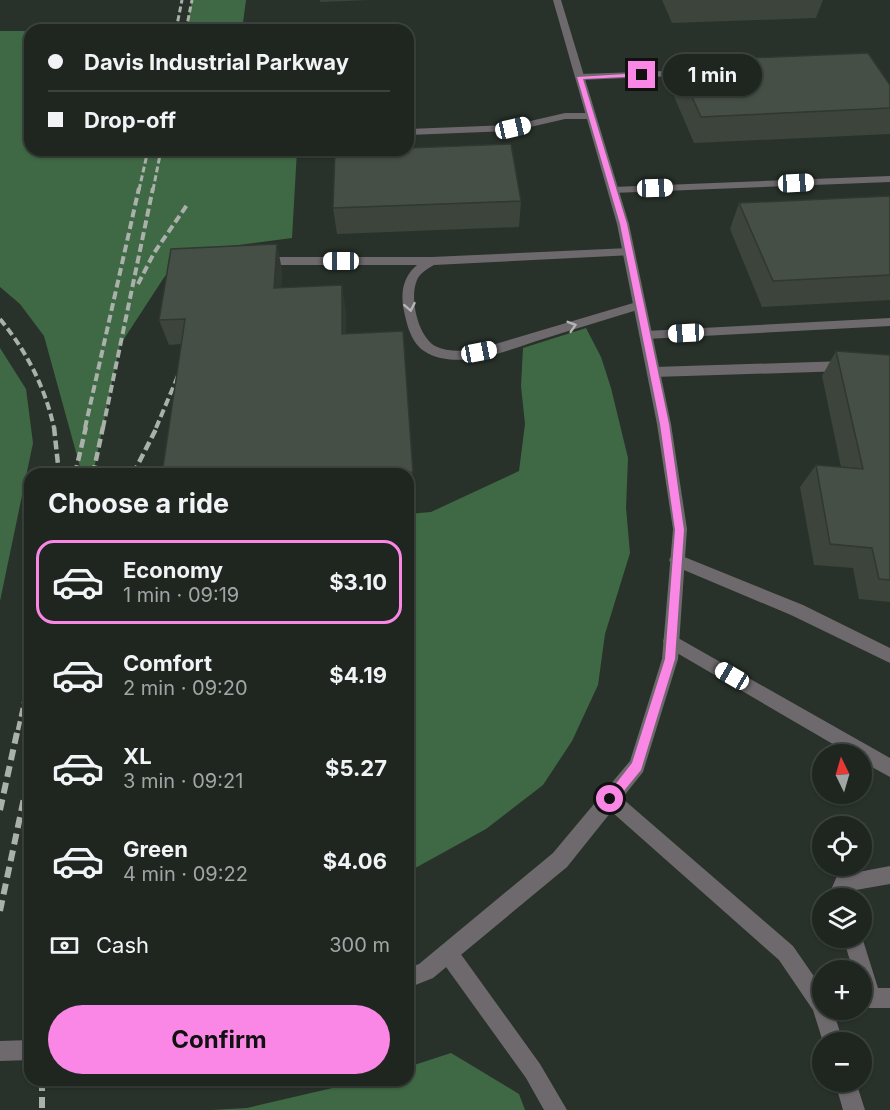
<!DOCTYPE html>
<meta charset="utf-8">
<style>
:root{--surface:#1f2620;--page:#272e29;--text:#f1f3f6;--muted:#a1a5a5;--line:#3c433e;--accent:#fa87e6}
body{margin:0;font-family:Inter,sans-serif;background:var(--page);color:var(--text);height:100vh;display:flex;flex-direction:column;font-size:22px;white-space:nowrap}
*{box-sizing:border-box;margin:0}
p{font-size:20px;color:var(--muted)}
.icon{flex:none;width:33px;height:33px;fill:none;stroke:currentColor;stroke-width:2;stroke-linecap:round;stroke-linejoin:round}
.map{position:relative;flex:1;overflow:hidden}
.details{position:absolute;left:24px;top:468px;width:390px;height:618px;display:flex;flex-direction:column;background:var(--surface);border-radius:18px;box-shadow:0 2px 4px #0004,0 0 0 2px var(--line)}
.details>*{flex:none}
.banner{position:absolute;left:24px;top:24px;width:390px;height:132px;border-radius:18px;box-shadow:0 2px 4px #0004,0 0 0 2px var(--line);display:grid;align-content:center;height:132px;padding:0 24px;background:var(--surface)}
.needle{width:39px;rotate:355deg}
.fabs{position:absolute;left:812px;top:744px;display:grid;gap:12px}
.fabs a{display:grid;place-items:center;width:60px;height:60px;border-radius:50%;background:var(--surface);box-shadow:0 2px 4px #0004,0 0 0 2px var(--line);font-size:30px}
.end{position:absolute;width:27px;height:27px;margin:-14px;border:8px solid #fa87e6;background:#111;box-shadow:0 0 0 3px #111}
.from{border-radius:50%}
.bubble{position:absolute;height:42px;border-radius:21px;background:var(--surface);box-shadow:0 2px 4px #0004,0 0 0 2px var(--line);font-size:20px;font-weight:700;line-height:42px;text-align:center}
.car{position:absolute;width:18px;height:36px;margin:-18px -9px;border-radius:8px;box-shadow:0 0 4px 2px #0007;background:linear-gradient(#fff 24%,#345 0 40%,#fff 0 76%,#345 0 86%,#fff 0)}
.banner b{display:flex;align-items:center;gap:21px;height:57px;font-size:22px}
.banner b+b{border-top:2px solid var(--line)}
.banner i{width:15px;height:15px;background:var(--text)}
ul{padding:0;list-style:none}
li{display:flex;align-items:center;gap:18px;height:84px;margin:0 12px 9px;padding:0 12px;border:3px solid transparent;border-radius:18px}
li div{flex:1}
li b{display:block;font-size:22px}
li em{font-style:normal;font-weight:700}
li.on{border-color:var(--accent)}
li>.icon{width:54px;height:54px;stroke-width:1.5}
h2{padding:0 24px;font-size:27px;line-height:72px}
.pay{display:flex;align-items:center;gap:15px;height:66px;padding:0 24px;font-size:22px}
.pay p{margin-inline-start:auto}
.button{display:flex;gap:12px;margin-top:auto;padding:12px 24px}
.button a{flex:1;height:69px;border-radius:36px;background:var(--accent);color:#111;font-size:24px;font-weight:700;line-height:69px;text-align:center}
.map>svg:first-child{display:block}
.forest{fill:#3f6945}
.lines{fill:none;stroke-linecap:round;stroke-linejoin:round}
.service{fill:#6e696d;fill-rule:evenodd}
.minor{fill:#6e696d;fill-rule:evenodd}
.rail-far3{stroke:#aab0aa;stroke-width:3;stroke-dasharray:6 3;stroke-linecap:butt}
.rail-far2{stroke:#aab0aa;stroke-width:4;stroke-dasharray:8 4;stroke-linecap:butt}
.rail-far1{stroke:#aab0aa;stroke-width:4.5;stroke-dasharray:9 4.5;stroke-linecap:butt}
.rail{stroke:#aab0aa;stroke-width:6;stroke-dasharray:11 6;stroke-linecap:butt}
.wall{fill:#3c443c}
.shaded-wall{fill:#313731}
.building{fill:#464f46;stroke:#313731;stroke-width:1.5}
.oneway{stroke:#b5b6b4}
.route{fill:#fa87e6}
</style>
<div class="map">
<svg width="890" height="1110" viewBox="0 0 890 1110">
<rect width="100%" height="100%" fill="#29322a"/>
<path class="forest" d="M 192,0 L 246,0 L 242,30 L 51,30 L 187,26 Z
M 0,31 L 30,31 L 30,150 L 297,150 L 292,238 L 184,252 L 163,279 L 120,345 L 93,474 L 82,474 L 44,336 L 20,304 L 0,287 Z
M 586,328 L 601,357 L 611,388 L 628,458 L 626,508 L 630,553 L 605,634 L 598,685 L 572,741 L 543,785 L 486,829 L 408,872 L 408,514 L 431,512 L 519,471 L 525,424 L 521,386 L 523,348 Z
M 0,348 L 26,389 L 33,443 L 0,601 Z
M 451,1053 L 519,1094 L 525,1110 L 212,1110 L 247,1108 L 367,1080 L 408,1080 L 408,1067 Z"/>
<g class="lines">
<path class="service" d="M 694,70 L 699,73 L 697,75 L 580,80 L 575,77 L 580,74 Z
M 565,113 L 591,113 L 596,116 L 591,119 L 565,119 L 513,131 L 408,135 L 408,129 L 513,125 Z
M 890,176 L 890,182 L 613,193 L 608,190 L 613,187 Z
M 629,248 L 635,252 L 633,255 L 434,265 C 427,269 420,273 417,280 C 409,298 418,336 435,346 C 449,353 467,351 482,348 L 640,301 L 646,305 L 644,308 C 611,318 577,328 543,339 C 520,346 497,356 473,359 C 457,361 437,360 424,351 C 410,342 406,321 403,306 C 401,290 404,276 417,265 L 272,265 L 266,261 L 272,257 L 432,257 Z
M 890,318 L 890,326 L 646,339 L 640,335 L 646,331 Z
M 846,361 L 852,366 L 846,371 L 654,377 L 648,372 L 654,367 Z
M 677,554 L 803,605 L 890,648 L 890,663 L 791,615 L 672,565 L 669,560 L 672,555 Z
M 671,634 L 890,758 L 890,777 L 861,761 L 861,754 L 850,754 L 665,646 L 663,641 L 665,636 Z
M 610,790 L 616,793 L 793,946 L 822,988 L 822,1010 L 833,1010 L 843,1042 L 823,1042 L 813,1010 L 779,960 L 604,805 L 601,799 L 604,793 Z
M 890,866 L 890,884 L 850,891 L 851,898 L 833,898 L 831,890 L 837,876 Z
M 861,934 L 878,988 L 890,988 L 890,1008 L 861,1008 L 861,970 L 853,970 L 843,938 L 861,938 Z
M 448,943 L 455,946 L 540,1064 L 567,1110 L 544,1110 L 526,1078 L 441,960 L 438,953 L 441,946 Z
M 835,1082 L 856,1082 L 865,1110 L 843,1110 Z"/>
<path class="minor" d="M 553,0 L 561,0 L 629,224 L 671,424 L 687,529 L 678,659 L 643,772 L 567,867 L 433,978 L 408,988 L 408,968 L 419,964 L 553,853 L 630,761 L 662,659 L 673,529 L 657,424 L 617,224 Z
M 30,1040 L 30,1060 L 0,1061 L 0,1041 Z"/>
<path class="rail-far3" d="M 176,30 L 182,0
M 186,30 L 192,0
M 139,190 L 148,150
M 153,190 L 161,150"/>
<path class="rail-far2" d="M 138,284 L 154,253 L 187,205
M 0,319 C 27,352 45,387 54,428
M 85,428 L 139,188
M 103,428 L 153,188
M 156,428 L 180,371"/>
<path class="rail-far1" d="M 54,427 L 59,474
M 75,474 L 86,427
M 93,474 L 103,427
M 133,474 L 157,427
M 18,730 L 30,675"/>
<path class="rail" d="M 30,792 L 26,862 L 30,954
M 0,810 L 18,728
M 0,911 L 30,770
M 42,1080 L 42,1110"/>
</g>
<path class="wall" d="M 320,0 L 370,0 L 320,2 Z
M 662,0 L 823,0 L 816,18 L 672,23 Z
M 676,61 L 890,85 L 890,134 L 694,143 L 670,87 Z
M 890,196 L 890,300 L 762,307 L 730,229 L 739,203 Z
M 521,201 L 519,227 L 337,234 L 333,208 Z
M 282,270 L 281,288 L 346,311 L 346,334 L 403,331 L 414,495 L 408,495 L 408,474 L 162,474 L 181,344 L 169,345 L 159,320 Z
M 836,351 L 890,355 L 890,602 L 859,599 L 853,568 L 814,565 L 800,487 L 816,465 L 841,467 L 822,376 Z"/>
<path class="shaded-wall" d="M 277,244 L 282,270 L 280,314 L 274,288 Z
M 342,285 L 346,311 L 346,359 L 342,334 Z"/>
<path class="building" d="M 868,53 L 890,85 L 890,108 L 701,117 L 676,61 Z
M 511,144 L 521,201 L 333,208 L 335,150 L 408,150 L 408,148 Z
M 890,196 L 890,275 L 773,281 L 739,203 Z
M 277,244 L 274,288 L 342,285 L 342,334 L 403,331 L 413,472 L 384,474 L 162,474 L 185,319 L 159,320 L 171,249 Z
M 836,351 L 890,355 L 890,580 L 879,579 L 872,548 L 830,544 L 816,465 L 863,469 Z"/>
<defs><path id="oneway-chevron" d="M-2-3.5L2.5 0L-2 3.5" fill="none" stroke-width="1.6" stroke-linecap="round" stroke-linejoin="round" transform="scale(1.5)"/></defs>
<g class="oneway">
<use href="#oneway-chevron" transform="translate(410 307) rotate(79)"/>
<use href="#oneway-chevron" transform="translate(572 326) rotate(-17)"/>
</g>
<path class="route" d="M 642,73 L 644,76 L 583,79 L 627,224 L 669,424 L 684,530 L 675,659 L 641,770 L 614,803 L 610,805 L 604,799 L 632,763 L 665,659 L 675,530 L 660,424 L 620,224 L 577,77 Z"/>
</svg>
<div class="fabs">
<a><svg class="needle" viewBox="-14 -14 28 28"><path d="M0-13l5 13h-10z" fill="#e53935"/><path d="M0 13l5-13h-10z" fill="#a1a5a5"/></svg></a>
<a><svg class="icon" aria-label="locate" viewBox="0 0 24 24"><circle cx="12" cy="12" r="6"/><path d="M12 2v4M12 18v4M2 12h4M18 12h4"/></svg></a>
<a><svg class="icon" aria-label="layers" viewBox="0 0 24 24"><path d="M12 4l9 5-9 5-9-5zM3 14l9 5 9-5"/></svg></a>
<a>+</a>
<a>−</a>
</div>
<i class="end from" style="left:610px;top:799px"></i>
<i class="end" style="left:642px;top:75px"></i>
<div class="bubble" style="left:663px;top:54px;width:99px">1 min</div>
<i class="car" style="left:513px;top:128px;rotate:77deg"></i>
<i class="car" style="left:796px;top:183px;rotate:87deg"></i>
<i class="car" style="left:655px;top:188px;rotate:88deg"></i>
<i class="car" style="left:341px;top:261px;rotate:270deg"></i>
<i class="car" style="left:686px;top:333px;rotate:267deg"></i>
<i class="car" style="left:479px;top:352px;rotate:79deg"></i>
<i class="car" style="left:732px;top:676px;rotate:300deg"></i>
<div class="banner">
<b><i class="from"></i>Davis Industrial Parkway</b>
<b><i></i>Drop-off</b>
</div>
<section class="details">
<h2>Choose a ride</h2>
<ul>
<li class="on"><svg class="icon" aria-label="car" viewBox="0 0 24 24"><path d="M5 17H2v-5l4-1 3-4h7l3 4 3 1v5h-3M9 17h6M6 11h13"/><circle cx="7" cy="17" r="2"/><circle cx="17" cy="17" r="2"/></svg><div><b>Economy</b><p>1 min · 09:19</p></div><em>$3.10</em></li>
<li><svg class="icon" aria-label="car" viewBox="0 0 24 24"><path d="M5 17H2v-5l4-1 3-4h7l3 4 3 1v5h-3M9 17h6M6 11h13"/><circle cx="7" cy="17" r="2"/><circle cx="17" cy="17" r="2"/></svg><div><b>Comfort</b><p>2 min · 09:20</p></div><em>$4.19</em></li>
<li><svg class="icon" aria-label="car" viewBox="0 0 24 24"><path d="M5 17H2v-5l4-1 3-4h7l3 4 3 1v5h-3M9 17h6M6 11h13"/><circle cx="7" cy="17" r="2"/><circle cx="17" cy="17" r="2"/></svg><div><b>XL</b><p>3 min · 09:21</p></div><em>$5.27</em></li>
<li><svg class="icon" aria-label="car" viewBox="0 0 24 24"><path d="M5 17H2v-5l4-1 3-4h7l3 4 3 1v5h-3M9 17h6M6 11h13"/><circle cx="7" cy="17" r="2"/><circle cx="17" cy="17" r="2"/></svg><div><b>Green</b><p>4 min · 09:22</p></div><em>$4.06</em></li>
</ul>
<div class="pay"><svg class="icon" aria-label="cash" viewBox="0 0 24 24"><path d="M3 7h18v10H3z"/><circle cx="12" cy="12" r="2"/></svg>Cash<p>300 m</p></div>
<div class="button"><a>Confirm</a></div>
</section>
</div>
